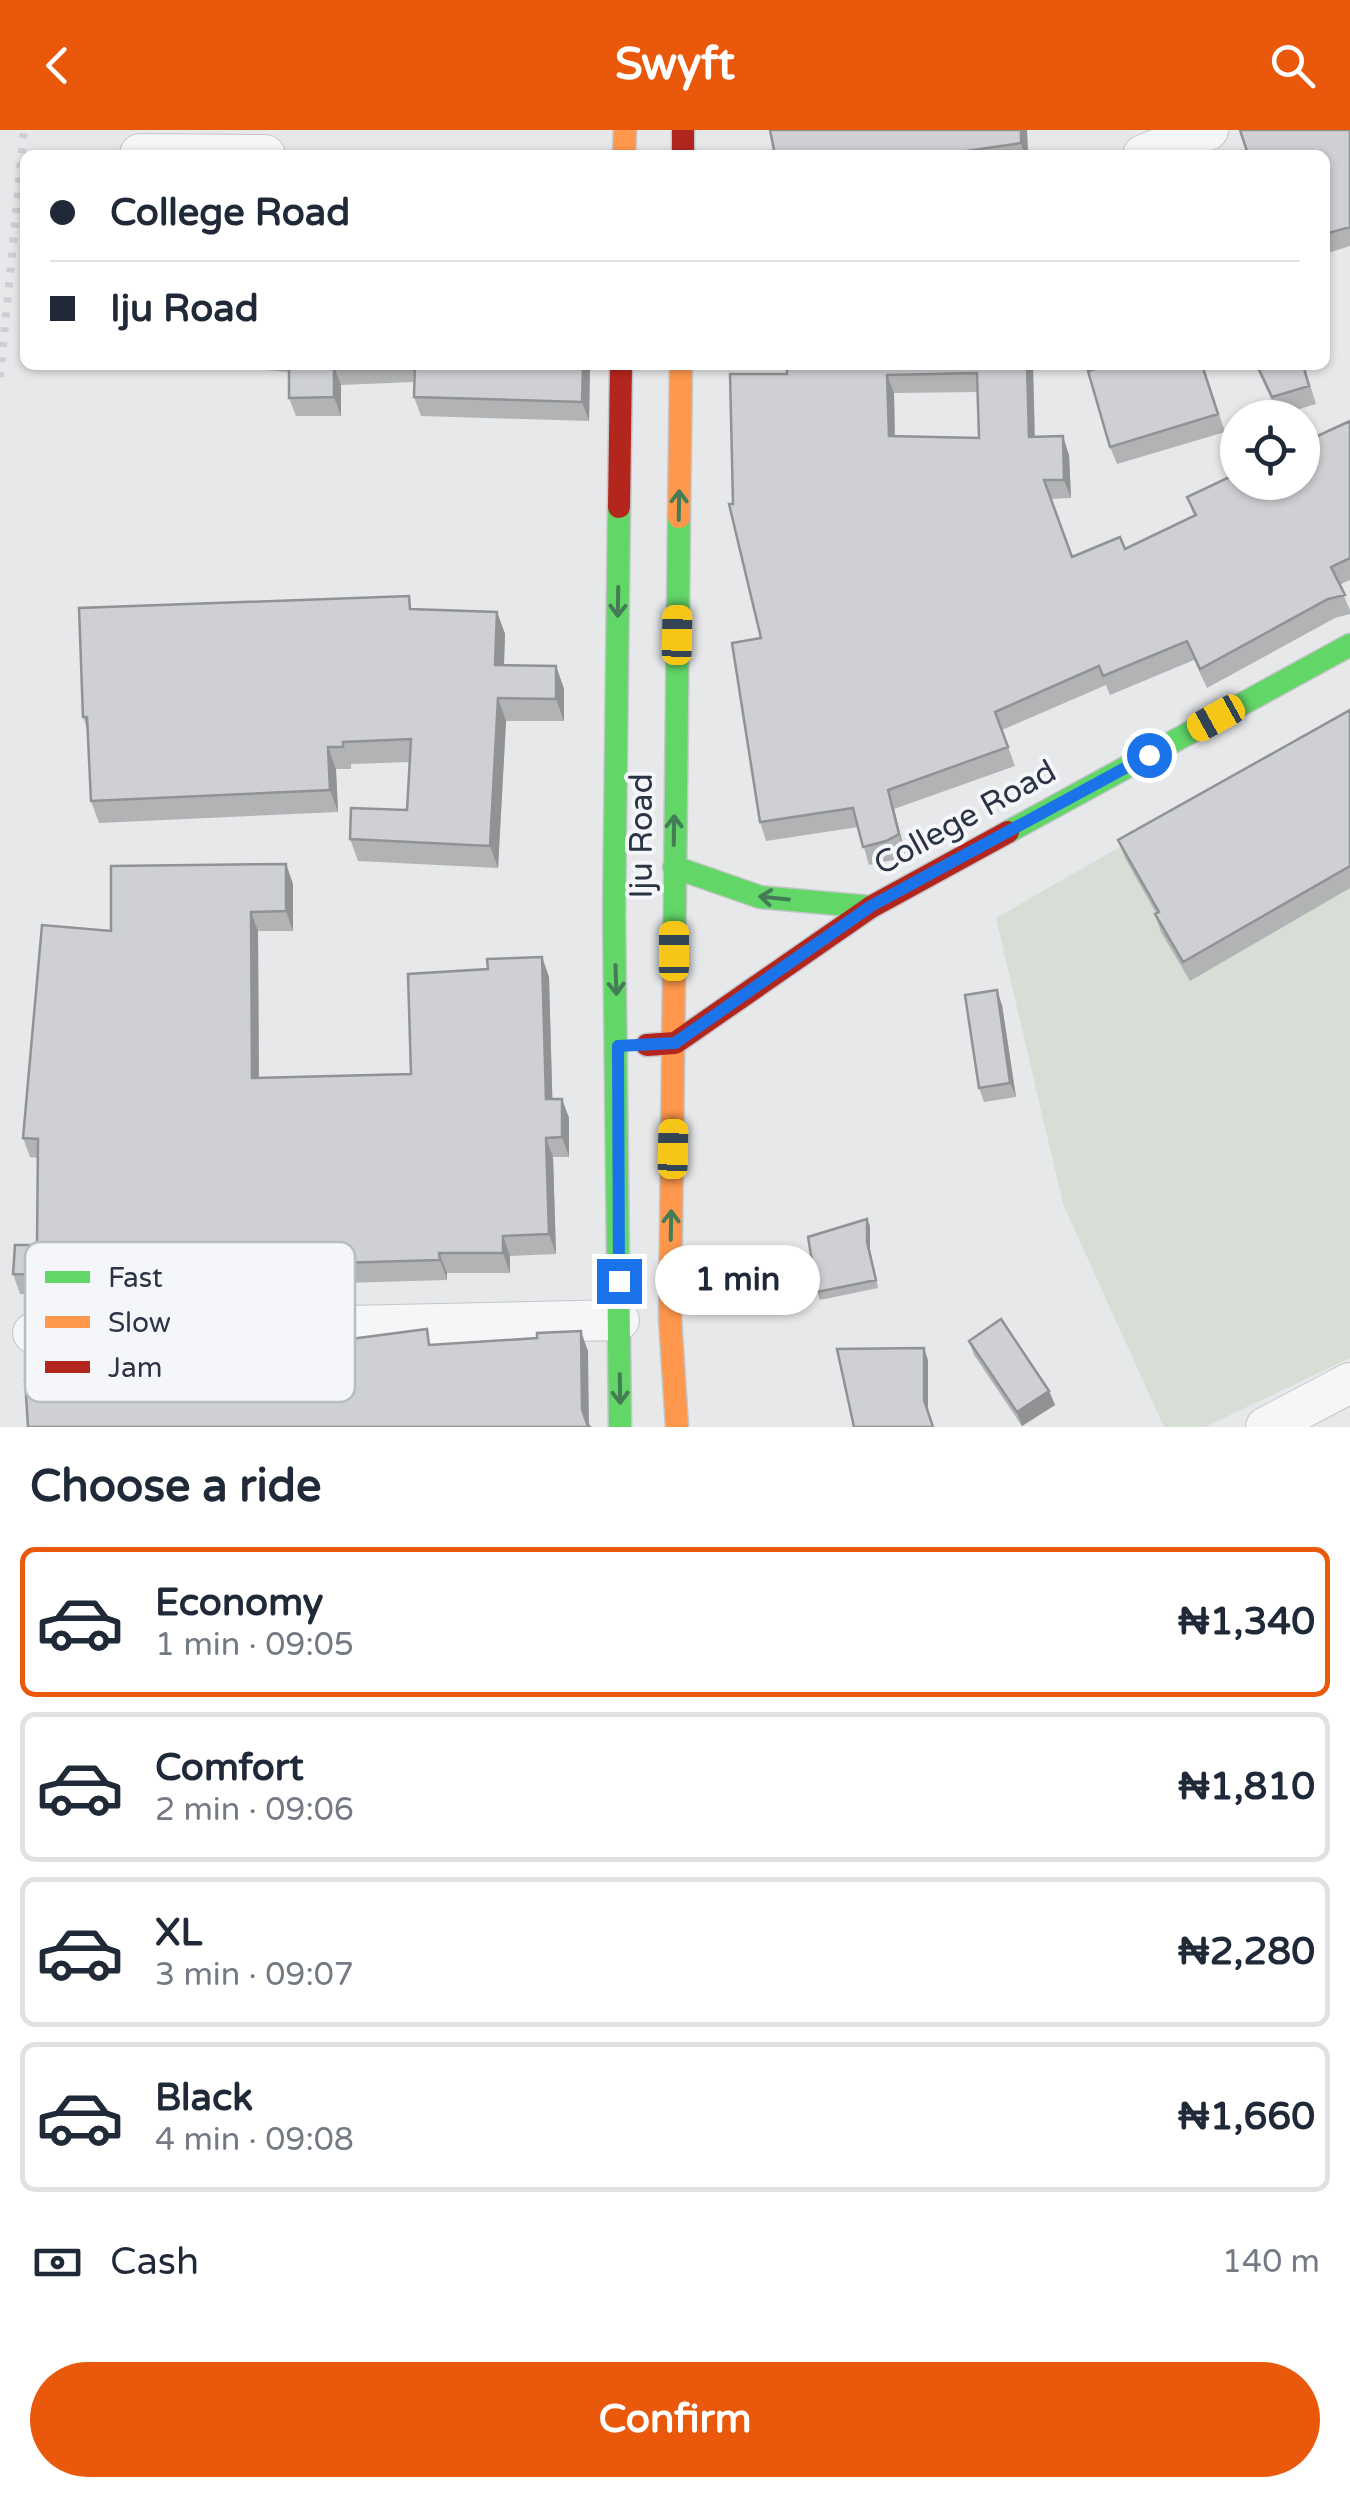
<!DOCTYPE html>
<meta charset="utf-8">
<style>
:root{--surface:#fff;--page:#f6f6f7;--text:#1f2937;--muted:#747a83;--line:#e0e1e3;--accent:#ea580c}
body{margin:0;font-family:"Varela Round",sans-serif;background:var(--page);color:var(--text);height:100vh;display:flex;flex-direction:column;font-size:38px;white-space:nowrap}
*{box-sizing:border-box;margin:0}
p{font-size:32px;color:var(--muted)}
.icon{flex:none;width:55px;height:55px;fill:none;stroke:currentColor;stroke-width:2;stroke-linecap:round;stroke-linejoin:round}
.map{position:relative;height:1297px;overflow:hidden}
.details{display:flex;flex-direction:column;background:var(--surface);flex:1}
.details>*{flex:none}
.hud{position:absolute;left:20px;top:20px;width:1310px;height:220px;border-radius:15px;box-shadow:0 2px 8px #0004;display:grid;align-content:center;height:220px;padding:0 30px;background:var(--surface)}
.controls{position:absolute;left:1220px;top:270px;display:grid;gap:20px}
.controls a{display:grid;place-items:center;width:100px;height:100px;border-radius:50%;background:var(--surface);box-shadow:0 2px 8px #0004;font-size:50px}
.end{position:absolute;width:45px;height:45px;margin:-22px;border:12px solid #1a73e8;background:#fff;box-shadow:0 0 0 5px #fff}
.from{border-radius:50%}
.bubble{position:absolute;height:70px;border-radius:35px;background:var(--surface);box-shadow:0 2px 8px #0004;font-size:32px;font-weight:700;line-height:70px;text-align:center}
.car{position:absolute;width:30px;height:60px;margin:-30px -15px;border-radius:12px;box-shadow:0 0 8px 2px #0007;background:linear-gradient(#f5c518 24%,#345 0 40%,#f5c518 0 76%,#345 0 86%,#f5c518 0)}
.hud b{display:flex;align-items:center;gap:35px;height:95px;font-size:38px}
.hud b+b{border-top:2px solid var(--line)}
.hud i{width:25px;height:25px;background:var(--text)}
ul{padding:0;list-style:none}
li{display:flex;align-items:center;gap:30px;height:150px;margin:0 20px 15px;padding:0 10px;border:5px solid var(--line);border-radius:15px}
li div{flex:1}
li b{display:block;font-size:38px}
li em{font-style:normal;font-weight:700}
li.selected{border-color:var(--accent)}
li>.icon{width:90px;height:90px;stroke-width:1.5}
h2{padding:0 30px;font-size:45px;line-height:120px}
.pay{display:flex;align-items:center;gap:25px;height:110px;padding:0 30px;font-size:38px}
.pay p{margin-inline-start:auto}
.action{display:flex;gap:20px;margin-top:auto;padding:20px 30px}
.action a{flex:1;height:115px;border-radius:60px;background:var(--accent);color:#fff;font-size:40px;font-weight:700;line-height:115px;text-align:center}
header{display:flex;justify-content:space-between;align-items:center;height:130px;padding:0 30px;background:var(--accent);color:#fff;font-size:45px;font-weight:700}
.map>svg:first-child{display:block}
.green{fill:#d6ded6}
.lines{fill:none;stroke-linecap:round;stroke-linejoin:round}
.street-casing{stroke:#c4c6c8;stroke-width:42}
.fast-casing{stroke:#c4c6c8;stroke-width:25}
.slow-casing{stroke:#c4c6c8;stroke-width:25}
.jam-casing{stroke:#c4c6c8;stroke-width:25}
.street{stroke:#f5f6f7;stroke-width:40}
.fast{stroke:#63d668;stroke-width:22}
.slow{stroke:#ff974d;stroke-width:22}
.jam{stroke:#b3261e;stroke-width:22}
.rail{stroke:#cecfd2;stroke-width:8;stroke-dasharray:5 10;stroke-linecap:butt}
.wall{fill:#b1b3b5;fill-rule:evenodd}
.shaded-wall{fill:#909294}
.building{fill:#ced0d3;stroke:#909294;stroke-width:2.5;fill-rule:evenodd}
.oneway{stroke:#447d55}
.route{stroke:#1a73e8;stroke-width:12}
.labels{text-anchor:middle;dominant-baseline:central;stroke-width:8;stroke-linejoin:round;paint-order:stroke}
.street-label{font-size:32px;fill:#2b3445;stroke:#f4f6f9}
.key{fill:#f4f6f9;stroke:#b8bcc3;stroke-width:2.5}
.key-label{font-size:28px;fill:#2b3445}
</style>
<header><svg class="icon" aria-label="back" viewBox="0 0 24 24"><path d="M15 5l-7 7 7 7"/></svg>Swyft<svg class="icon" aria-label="search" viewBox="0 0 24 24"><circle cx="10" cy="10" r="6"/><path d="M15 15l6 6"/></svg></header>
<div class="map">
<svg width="1350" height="1297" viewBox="0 0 1350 1297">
<rect width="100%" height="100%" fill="#e6e8ea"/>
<path class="green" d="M 1350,585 L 1350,1228 L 1205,1297 L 1164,1297 L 1063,1074 L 996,788 Z"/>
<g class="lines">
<defs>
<path id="street" d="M 140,24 L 265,25
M 1143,25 L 1208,0
M 33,1203 L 619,1190
M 1266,1297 L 1350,1253"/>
<path id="fast" d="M 619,377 L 614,784 L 620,1297
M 1008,702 L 1350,515
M 674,737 L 760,767 L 871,777
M 674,846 L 679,387"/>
<path id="slow" d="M 624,25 L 625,0
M 679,387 L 681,235
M 674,846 L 670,1188 L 677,1297"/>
<path id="jam" d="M 683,0 L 683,25
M 619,377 L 621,235
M 647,915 L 675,913 L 871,777 L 1008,702"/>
</defs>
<use href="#street" class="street-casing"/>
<use href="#fast" class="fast-casing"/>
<use href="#slow" class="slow-casing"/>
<use href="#jam" class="jam-casing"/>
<use href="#street" class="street"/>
<use href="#fast" class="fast"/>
<use href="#slow" class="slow"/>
<use href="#jam" class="jam"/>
<path class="rail" d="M 0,247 L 24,0"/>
</g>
<path class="wall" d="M 770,0 L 1027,0 L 1028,25 L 775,25 Z
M 1350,0 L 1350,116 L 1325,124 L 1325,25 L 1248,24 Z
M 145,235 L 590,235 L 589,291 L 421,286 L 414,267 L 414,252 L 341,255 L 341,286 L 296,286 L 289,268 L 289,242 L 255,239 L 147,239 Z
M 1033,235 L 1035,307 L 1069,325 L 1071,368 L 1051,369 L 1072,427 L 1125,419 L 1194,386 L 1187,367 L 1350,291 L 1350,450 L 1339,455 L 1350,480 L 1350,484 L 1335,488 L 1207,558 L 1194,530 L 1110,565 L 1106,555 L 1002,600 L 1015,636 L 894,679 L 905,723 L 893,730 L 869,735 L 858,697 L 766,711 L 760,692 L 761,508 L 733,374 L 787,244 ZM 978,262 L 979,308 L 895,306 L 894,263 Z
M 1203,235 L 1225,302 L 1117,334 L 1110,317 Z
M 1255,235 L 1304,235 L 1316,274 L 1279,285 Z
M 414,479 L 497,482 L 505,504 L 504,535 L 556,536 L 564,559 L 564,591 L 506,591 L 498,738 L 358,731 L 350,709 L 407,680 L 410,632 L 351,634 L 351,639 L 336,639 L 338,682 L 99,693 L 91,671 L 88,601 L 83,587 Z
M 1350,580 L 1350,758 L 1190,851 L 1161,802 L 1155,784 L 1156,783 L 1125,728 L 1118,710 Z
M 286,734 L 293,754 L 293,801 L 258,801 L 259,948 L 411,944 L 488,839 L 542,827 L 549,847 L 552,969 L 562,969 L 569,988 L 569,1027 L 553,1027 L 556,1124 L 510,1126 L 510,1143 L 447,1143 L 447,1150 L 343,1153 L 260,1167 L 20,1164 L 13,1144 L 37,1115 L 38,1028 L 30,1027 L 23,1008 L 111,801 Z
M 1002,875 L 1016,967 L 984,972 L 979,958 Z
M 867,1089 L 870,1096 L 870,1120 L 878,1158 L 820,1170 L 817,1162 Z
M 969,1211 L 1049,1261 L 1055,1275 L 1022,1296 L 974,1225 Z"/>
<path class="shaded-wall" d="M 1021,0 L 1027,0 L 1028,25 L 1025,25 L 1021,13 Z
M 583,235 L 590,235 L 589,291 L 582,272 Z
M 1027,235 L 1033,235 L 1035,326 L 1029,307 Z
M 334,237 L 341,255 L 341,286 L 334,267 Z
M 887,245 L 894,263 L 895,325 L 889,306 Z
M 1063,306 L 1069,325 L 1071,368 L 1064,350 Z
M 497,482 L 505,504 L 503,557 L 495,535 Z
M 556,536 L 564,559 L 564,591 L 556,569 Z
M 498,568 L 506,591 L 498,738 L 490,716 Z
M 328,617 L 336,639 L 338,682 L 330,660 Z
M 888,660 L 894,679 L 905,723 L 899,704 Z
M 286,734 L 293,754 L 293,801 L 286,781 Z
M 251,782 L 258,801 L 259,968 L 252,948 Z
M 542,827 L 549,847 L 553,989 L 546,969 Z
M 997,860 L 1002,875 L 1016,967 L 1010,953 Z
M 562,969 L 569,988 L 569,1027 L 562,1007 Z
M 546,1008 L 553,1027 L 556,1124 L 549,1104 Z
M 867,1089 L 870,1096 L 870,1120 L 878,1158 L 867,1112 Z
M 503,1106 L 510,1126 L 510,1143 L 503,1123 Z
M 439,1123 L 447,1143 L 447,1150 L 440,1130 Z
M 581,1201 L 588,1221 L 589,1297 L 582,1279 Z
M 924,1218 L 928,1230 L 928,1283 L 924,1270 Z
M 1049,1261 L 1055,1275 L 1022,1296 L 1017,1282 Z"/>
<path class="building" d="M 770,0 L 1021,0 L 1021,13 L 960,22 L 961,25 L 775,25 Z
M 1240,0 L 1350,0 L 1350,97 L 1325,104 L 1325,25 L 1245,25 L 1248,24 Z
M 289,235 L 370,235 L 334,237 L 334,267 L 289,268 Z
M 415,235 L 583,235 L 582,272 L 414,267 Z
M 787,235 L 1027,235 L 1029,307 L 1063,306 L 1064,350 L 1044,350 L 1072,427 L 1120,407 L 1125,419 L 1196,385 L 1187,367 L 1238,343 L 1238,352 L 1302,352 L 1302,313 L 1350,291 L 1350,428 L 1331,437 L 1345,465 L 1328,469 L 1200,539 L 1187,511 L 1103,546 L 1099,536 L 995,582 L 1008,617 L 888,660 L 899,704 L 886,711 L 863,717 L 853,678 L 760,692 L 732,513 L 761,508 L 729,374 L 733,374 L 730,244 L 787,244 ZM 977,243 L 979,308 L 889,306 L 887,245 Z
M 1108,235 L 1202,235 L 1218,284 L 1110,317 L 1088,241 Z
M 1257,235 L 1303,235 L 1309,256 L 1272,267 Z
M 409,466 L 410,479 L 497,482 L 495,535 L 556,536 L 556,569 L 498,568 L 490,716 L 350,709 L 351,678 L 407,680 L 411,609 L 343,612 L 343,617 L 328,617 L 330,660 L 91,671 L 87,587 L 83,587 L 79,478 Z
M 1350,580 L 1350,736 L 1183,832 L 1155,784 L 1159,782 L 1118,710 Z
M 286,734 L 286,781 L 251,782 L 252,948 L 411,944 L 408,844 L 488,839 L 487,829 L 542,827 L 546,969 L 562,969 L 562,1007 L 546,1008 L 549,1104 L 503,1106 L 503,1123 L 439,1123 L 440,1130 L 336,1133 L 253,1147 L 13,1144 L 15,1115 L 37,1115 L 38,1009 L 23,1008 L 42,795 L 111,801 L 111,736 Z
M 997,860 L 1010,953 L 979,958 L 965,865 Z
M 867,1089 L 867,1112 L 876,1150 L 817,1162 L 808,1107 Z
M 1001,1189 L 1049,1261 L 1017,1282 L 969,1211 Z
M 427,1199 L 429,1215 L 537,1208 L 537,1203 L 581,1201 L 582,1279 L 587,1294 L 590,1297 L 28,1297 L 25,1249 L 80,1246 L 80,1255 L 262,1245 L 262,1211 L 343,1210 Z
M 924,1218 L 924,1270 L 933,1297 L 854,1297 L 837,1219 Z"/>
<defs><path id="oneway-shaft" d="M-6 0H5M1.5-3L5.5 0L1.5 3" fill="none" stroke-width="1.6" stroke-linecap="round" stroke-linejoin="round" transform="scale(2.5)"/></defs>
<g class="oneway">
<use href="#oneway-shaft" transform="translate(679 375) rotate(-89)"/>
<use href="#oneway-shaft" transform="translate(618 472) rotate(91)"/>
<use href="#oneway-shaft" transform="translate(674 700) rotate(-89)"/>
<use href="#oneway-shaft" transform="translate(774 768) rotate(-174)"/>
<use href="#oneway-shaft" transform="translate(616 850) rotate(88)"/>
<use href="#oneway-shaft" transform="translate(671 1095) rotate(-89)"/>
<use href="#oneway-shaft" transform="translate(620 1259) rotate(89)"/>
</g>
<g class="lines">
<path class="route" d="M 619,1151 L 618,916 L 675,913 L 871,776 L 1149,625"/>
</g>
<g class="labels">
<g class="street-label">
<text transform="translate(965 688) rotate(-29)">College Road</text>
<text transform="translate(642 706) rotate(-90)">Iju Road</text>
</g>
</g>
<rect x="25" y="1112" width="330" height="160" rx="15" class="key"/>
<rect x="45" y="1141" width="45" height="12" fill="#63d668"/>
<rect x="45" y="1186" width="45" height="12" fill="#ff974d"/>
<rect x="45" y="1231" width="45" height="12" fill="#b3261e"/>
<g class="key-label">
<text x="108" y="1157">Fast</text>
<text x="108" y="1202">Slow</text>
<text x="108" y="1247">Jam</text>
</g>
</svg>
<div class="controls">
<a><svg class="icon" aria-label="locate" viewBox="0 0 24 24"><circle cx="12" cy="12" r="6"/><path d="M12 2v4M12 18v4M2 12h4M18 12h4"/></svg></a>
</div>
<i class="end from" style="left:1149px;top:625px"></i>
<i class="end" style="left:619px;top:1151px"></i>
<div class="bubble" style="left:655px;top:1115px;width:165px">1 min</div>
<i class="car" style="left:677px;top:505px;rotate:1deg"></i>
<i class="car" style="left:1216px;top:588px;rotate:241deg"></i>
<i class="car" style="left:674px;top:821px;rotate:0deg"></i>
<i class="car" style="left:673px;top:1019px;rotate:1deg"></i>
<div class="hud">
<b><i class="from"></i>College Road</b>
<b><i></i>Iju Road</b>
</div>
</div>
<section class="details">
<h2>Choose a ride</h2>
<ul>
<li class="selected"><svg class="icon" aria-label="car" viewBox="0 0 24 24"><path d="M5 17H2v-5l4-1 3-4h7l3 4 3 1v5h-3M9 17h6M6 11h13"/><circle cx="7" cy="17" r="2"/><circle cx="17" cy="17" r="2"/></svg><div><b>Economy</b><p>1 min · 09:05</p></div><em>₦1,340</em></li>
<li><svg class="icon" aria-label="car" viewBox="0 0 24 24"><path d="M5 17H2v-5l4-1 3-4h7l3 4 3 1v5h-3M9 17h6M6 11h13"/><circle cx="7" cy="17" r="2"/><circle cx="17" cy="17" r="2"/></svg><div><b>Comfort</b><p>2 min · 09:06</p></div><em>₦1,810</em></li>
<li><svg class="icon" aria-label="car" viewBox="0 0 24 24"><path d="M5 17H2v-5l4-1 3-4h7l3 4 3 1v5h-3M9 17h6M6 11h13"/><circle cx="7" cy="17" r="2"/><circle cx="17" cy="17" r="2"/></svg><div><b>XL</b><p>3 min · 09:07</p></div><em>₦2,280</em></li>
<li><svg class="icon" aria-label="car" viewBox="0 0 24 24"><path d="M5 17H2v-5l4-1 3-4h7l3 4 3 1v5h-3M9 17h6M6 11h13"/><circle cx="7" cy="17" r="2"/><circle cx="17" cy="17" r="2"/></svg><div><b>Black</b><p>4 min · 09:08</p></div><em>₦1,660</em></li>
</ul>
<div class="pay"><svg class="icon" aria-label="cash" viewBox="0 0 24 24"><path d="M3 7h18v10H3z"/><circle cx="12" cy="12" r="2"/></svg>Cash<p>140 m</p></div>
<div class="action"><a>Confirm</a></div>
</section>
